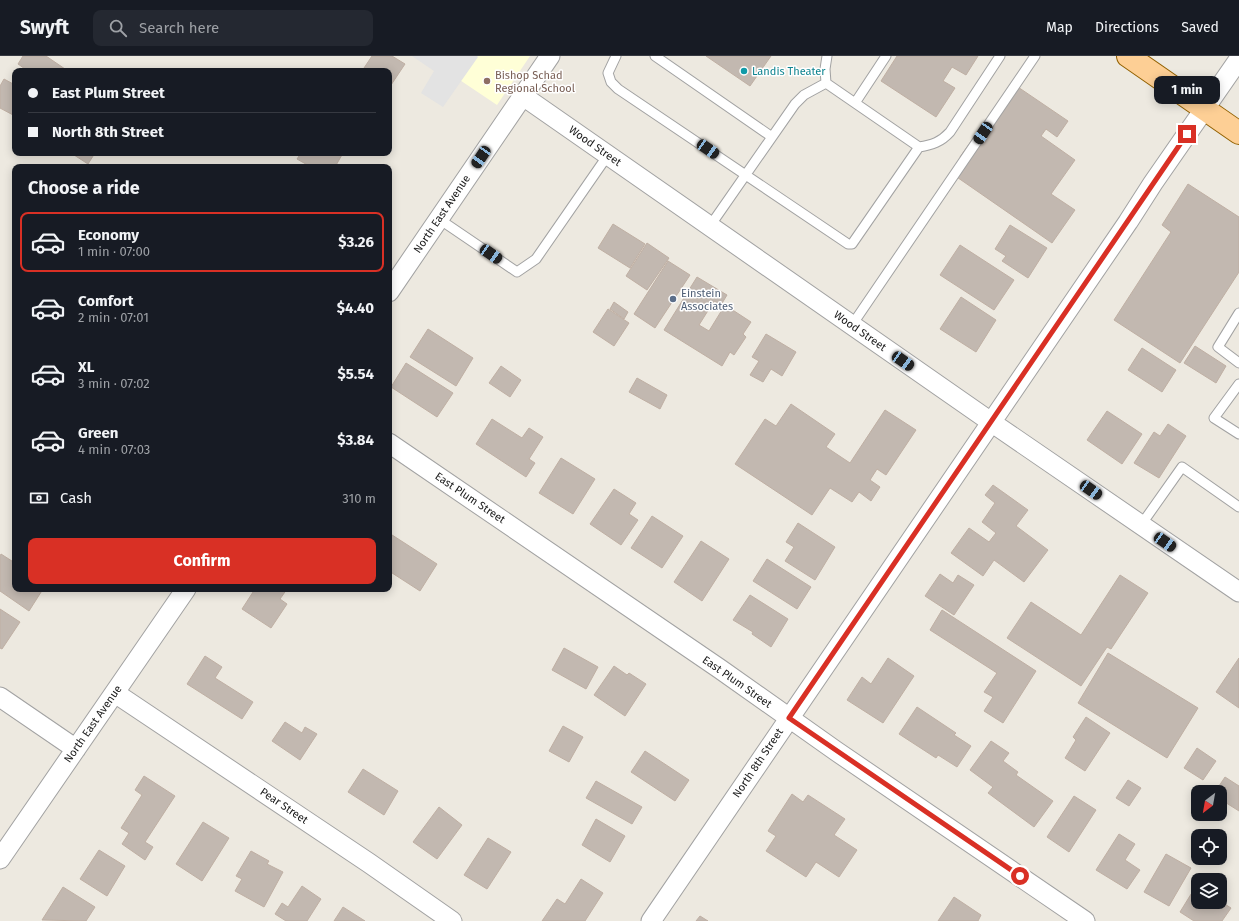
<!DOCTYPE html>
<meta charset="utf-8">
<style>
:root{--surface:#171b24;--page:#242831;--text:#f1f3f6;--muted:#9ea1a6;--line:#363941;--accent:#d93025}
body{margin:0;font-family:"Fira Sans",sans-serif;background:var(--page);color:var(--text);height:100vh;display:flex;flex-direction:column;font-size:15px;white-space:nowrap}
*{box-sizing:border-box;margin:0}
p{font-size:13px;color:var(--muted)}
.icon{flex:none;width:22px;height:22px;fill:none;stroke:currentColor;stroke-width:2;stroke-linecap:round;stroke-linejoin:round}
.map{position:relative;flex:1;overflow:hidden}
.details{position:absolute;left:12px;top:108px;width:380px;height:428px;display:flex;flex-direction:column;background:var(--surface);border-radius:8px;box-shadow:0 2px 10px #0003}
.details>*{flex:none}
.guide{position:absolute;left:12px;top:12px;width:380px;height:88px;border-radius:8px;box-shadow:0 2px 10px #0003;display:grid;align-content:center;height:88px;padding:0 16px;background:var(--surface)}
.needle{width:26px;rotate:211deg}
.tools{position:absolute;left:1191px;top:729px;display:grid;gap:8px}
.tools a{display:grid;place-items:center;width:36px;height:36px;border-radius:8px;background:var(--surface);box-shadow:0 2px 10px #0003;font-size:20px}
.end{position:absolute;width:18px;height:18px;margin:-9px;border:5px solid #d93025;background:#fff;box-shadow:0 0 0 2px #fff}
.from{border-radius:50%}
.bubble{position:absolute;height:28px;border-radius:8px;background:var(--surface);box-shadow:0 2px 10px #0003;font-size:13px;font-weight:700;line-height:28px;text-align:center}
.car{position:absolute;width:12px;height:24px;margin:-12px -6px;border-radius:5px;box-shadow:0 0 3px 1px #0007;background:linear-gradient(#222 24%,#8ab4d8 0 40%,#222 0 76%,#8ab4d8 0 86%,#222 0)}
.guide b{display:flex;align-items:center;gap:14px;height:38px;font-size:15px}
.guide b+b{border-top:1px solid var(--line)}
.guide i{width:10px;height:10px;background:var(--text)}
ul{padding:0;list-style:none}
li{display:flex;align-items:center;gap:12px;height:60px;margin:0 8px 6px;padding:0 8px;border:2px solid transparent;border-radius:8px}
li div{flex:1}
li b{display:block;font-size:15px}
li em{font-style:normal;font-weight:700}
li.selected{border-color:var(--accent)}
li>.icon{width:36px;height:36px;stroke-width:1.5}
h2{padding:0 16px;font-size:18px;line-height:48px}
.pay{display:flex;align-items:center;gap:10px;height:44px;padding:0 16px;font-size:15px}
.pay p{margin-inline-start:auto}
.cta{display:flex;gap:8px;margin-top:auto;padding:8px 16px}
.cta a{flex:1;height:46px;border-radius:8px;background:var(--accent);color:#fff;font-size:16px;font-weight:700;line-height:46px;text-align:center}
header{display:flex;align-items:center;gap:24px;box-sizing:border-box;height:56px;padding:0 20px;background:var(--surface);border-bottom:1px solid var(--line)}
header strong{font-size:19px}
nav{display:flex;gap:22px;margin-inline-start:auto;font-size:14px}
.search{width:280px;height:36px;background:var(--page);display:flex;align-items:center;gap:10px;box-sizing:border-box;padding:0 14px;border-radius:8px;color:var(--muted);font-size:15px}
.map>svg:first-child{display:block}
.education{fill:#ffffd7}
.parking{fill:#e3e3e3}
.building{fill:#c2b8b0;stroke:#bfafa3}
.lines{fill:none;stroke-linecap:round;stroke-linejoin:round}
.lane-casing{stroke:#a2a2a2;stroke-width:11}
.street-casing{stroke:#a2a2a2;stroke-width:21}
.primary-casing{stroke:#926100;stroke-width:24}
.lane{stroke:#fff;stroke-width:9}
.street{stroke:#fff;stroke-width:19}
.primary{stroke:#fdcf95;stroke-width:22}
.route{stroke:#d93025;stroke-width:5}
.culture-dot{fill:#0f9aa8;stroke:#fff;stroke-width:1.5}
.education-dot{fill:#8d6e63;stroke:#fff;stroke-width:1.5}
.service-dot{fill:#5c6f8a;stroke:#fff;stroke-width:1.5}
.labels{text-anchor:middle;dominant-baseline:central;stroke-width:3;stroke-linejoin:round;paint-order:stroke}
.culture-label{font-size:11px;fill:#0d838f;stroke:#fff;text-anchor:start}
.education-label{font-size:11px;fill:#785e54;stroke:#fff;text-anchor:start}
.street-label{font-size:11px;fill:#1b1b1b;stroke:#fff}
.service-label{font-size:11px;fill:#4e5e75;stroke:#fff;text-anchor:start}
</style>
<header>
<strong>Swyft</strong>
<div class="search"><svg class="icon" aria-label="search" viewBox="0 0 24 24"><circle cx="10" cy="10" r="6"/><path d="M15 15l6 6"/></svg>Search here</div>
<nav><a>Map</a><a>Directions</a><a>Saved</a></nav>
</header>
<div class="map">
<svg width="1239" height="865" viewBox="0 0 1239 865">
<rect width="100%" height="100%" fill="#ede9e0"/>
<path class="education" d="M 424,0 L 530,0 L 497,49 Z"/>
<path class="parking" d="M 412,0 L 477,0 L 478,1 L 443,51 L 421,37 L 434,15 Z"/>
<path class="building" d="M 23,0 L 46,0 L 65,13 L 64,15 L 28,15 L 18,8 Z
M 372,0 L 392,0 L 405,8 L 389,32 L 389,15 L 362,15 Z
M 706,0 L 771,0 L 750,30 Z
M 897,0 L 978,0 L 966,19 L 952,11 L 943,25 L 955,32 L 936,61 L 881,25 Z
M 4,23 L 15,29 L 15,60 L 0,52 L 0,30 Z
M 1012,27 L 1068,65 L 1057,81 L 1046,73 L 1041,80 L 1075,104 L 1051,138 L 1075,154 L 1052,187 L 951,117 L 962,102 L 960,101 Z
M 71,97 L 95,97 L 88,108 Z
M 301,97 L 343,97 L 335,111 L 311,111 L 297,103 Z
M 1188,128 L 1239,161 L 1239,216 L 1180,307 L 1114,264 L 1171,176 L 1162,169 Z
M 613,168 L 645,188 L 630,212 L 598,192 Z
M 1010,169 L 1047,192 L 1028,222 L 1002,205 L 1006,200 L 995,193 Z
M 647,187 L 669,202 L 647,234 L 626,220 Z
M 960,189 L 1014,224 L 994,254 L 940,219 Z
M 668,205 L 690,219 L 655,272 L 634,258 Z
M 697,221 L 727,239 L 721,249 L 714,245 L 699,269 L 709,275 L 725,249 L 751,266 L 743,278 L 746,281 L 734,299 L 730,296 L 722,310 L 664,274 Z
M 961,241 L 996,264 L 976,296 L 940,273 Z
M 614,246 L 628,256 L 624,263 L 610,253 Z
M 608,253 L 629,267 L 614,290 L 593,276 Z
M 428,273 L 473,302 L 456,330 L 410,301 Z
M 766,278 L 796,296 L 782,320 L 771,313 L 763,326 L 750,319 L 759,305 L 752,301 Z
M 1195,290 L 1226,310 L 1216,327 L 1184,307 Z
M 1142,292 L 1176,314 L 1162,336 L 1128,314 Z
M 406,307 L 453,337 L 437,361 L 391,331 Z
M 501,310 L 521,324 L 510,341 L 489,327 Z
M 637,322 L 667,339 L 660,353 L 629,336 Z
M 791,348 L 835,378 L 826,391 L 850,407 L 885,354 L 916,374 L 886,419 L 877,413 L 870,424 L 880,431 L 871,445 L 859,436 L 852,446 L 830,432 L 812,459 L 735,408 L 765,363 L 776,370 Z
M 1107,355 L 1142,378 L 1122,408 L 1087,384 Z
M 492,363 L 522,382 L 529,372 L 543,381 L 529,403 L 535,407 L 526,421 L 476,388 Z
M 1168,368 L 1186,380 L 1159,422 L 1134,407 L 1154,376 L 1160,380 Z
M 561,402 L 595,423 L 573,458 L 539,437 Z
M 993,429 L 1028,454 L 1016,470 L 1048,494 L 1024,526 L 994,504 L 983,520 L 951,497 L 969,472 L 989,486 L 996,477 L 982,466 L 995,447 L 985,439 Z
M 614,433 L 636,447 L 629,458 L 638,464 L 621,489 L 590,468 Z
M 652,460 L 683,480 L 662,512 L 631,492 Z
M 798,467 L 835,491 L 815,524 L 785,505 L 794,491 L 786,486 Z
M 389,477 L 437,508 L 420,535 L 389,515 Z
M 701,485 L 729,503 L 702,545 L 674,526 Z
M 1,498 L 15,507 L 15,533 L 43,533 L 29,555 L 0,535 L 0,500 Z
M 767,503 L 811,531 L 797,553 L 753,525 Z
M 940,518 L 953,527 L 958,519 L 974,529 L 954,559 L 925,540 Z
M 1120,519 L 1148,537 L 1111,593 L 1107,591 L 1081,630 L 1007,582 L 1031,546 L 1081,579 Z
M 255,533 L 287,533 L 280,543 L 287,548 L 271,572 L 242,553 Z
M 750,539 L 788,563 L 771,591 L 752,578 L 753,576 L 733,564 Z
M 0,553 L 20,566 L 2,593 L 0,592 Z
M 942,554 L 1036,615 L 1003,667 L 984,655 L 993,641 L 984,636 L 997,617 L 930,574 Z
M 564,592 L 598,611 L 586,633 L 552,614 Z
M 1108,597 L 1198,652 L 1167,702 L 1078,647 Z
M 205,600 L 222,611 L 215,622 L 253,646 L 242,663 L 187,628 Z
M 888,602 L 914,620 L 883,667 L 847,644 L 862,621 L 871,628 Z
M 1239,602 L 1239,652 L 1216,636 Z
M 614,610 L 627,619 L 629,617 L 646,628 L 625,660 L 594,639 Z
M 917,651 L 956,677 L 954,679 L 971,690 L 957,711 L 938,699 L 936,702 L 899,678 Z
M 1086,661 L 1110,677 L 1085,715 L 1065,702 L 1076,684 L 1073,681 Z
M 285,666 L 302,677 L 305,671 L 317,678 L 300,704 L 272,685 Z
M 563,670 L 583,681 L 569,706 L 549,695 Z
M 991,685 L 1009,697 L 1003,705 L 1018,716 L 1016,719 L 1053,745 L 1034,771 L 988,737 L 993,731 L 970,714 Z
M 1197,692 L 1216,705 L 1203,724 L 1184,712 Z
M 645,695 L 689,724 L 675,745 L 631,716 Z
M 363,713 L 398,735 L 384,759 L 348,736 Z
M 144,720 L 175,740 L 145,786 L 153,791 L 145,804 L 122,788 L 129,777 L 121,772 L 142,739 L 135,734 Z
M 1225,721 L 1239,730 L 1239,755 L 1220,743 L 1220,736 L 1215,736 Z
M 1128,724 L 1141,732 L 1129,750 L 1116,742 Z
M 596,725 L 642,751 L 632,768 L 586,742 Z
M 792,738 L 803,746 L 808,739 L 845,763 L 834,779 L 857,794 L 839,821 L 816,806 L 806,821 L 766,795 L 776,780 L 768,775 Z
M 1074,740 L 1096,754 L 1069,796 L 1047,781 Z
M 439,751 L 462,769 L 437,803 L 413,786 Z
M 596,763 L 625,780 L 610,806 L 582,789 Z
M 203,766 L 229,782 L 202,825 L 176,808 Z
M 1119,778 L 1135,788 L 1125,804 L 1140,814 L 1127,833 L 1096,814 Z
M 488,782 L 511,796 L 487,833 L 464,819 Z
M 99,794 L 125,810 L 107,840 L 80,823 Z
M 251,795 L 269,805 L 267,808 L 283,816 L 264,851 L 235,835 L 242,823 L 236,820 Z
M 1166,798 L 1191,812 L 1169,850 L 1144,836 Z
M 581,823 L 603,837 L 585,865 L 542,865 L 557,843 L 565,848 Z
M 302,830 L 321,843 L 307,865 L 286,865 L 275,858 L 282,847 L 288,851 Z
M 63,831 L 95,851 L 86,865 L 42,864 Z
M 1193,835 L 1198,838 L 1198,846 L 1220,846 L 1220,845 L 1231,852 L 1222,865 L 1194,865 L 1180,856 Z
M 954,841 L 981,859 L 978,865 L 938,865 Z
M 343,851 L 365,865 L 334,865 Z
M 700,860 L 708,865 L 696,865 Z"/>
<g class="lines">
<defs>
<path id="lane" d="M 616,0 L 608,17 L 611,26 L 618,33 L 848,188 L 852,188 L 919,91 L 826,27 L 804,39 L 795,48 L 710,170
M 655,0 L 772,81
M 826,27 L 825,13 L 827,0
M 855,47 L 886,0
M 919,91 C 932,89 941,86 950,76 L 1000,0
M 439,163 L 517,216 L 536,203 L 608,99
M 1239,257 L 1218,291 L 1239,307
M 852,269 L 1035,0
M 1239,328 L 1214,362 L 1239,378
M 1141,469 L 1182,411 L 1239,451"/>
<path id="street" d="M 523,40 L 991,366 L 1239,536
M 389,236 L 550,0
M 389,387 L 720,613 L 836,695 L 1085,865
M 115,637 L 369,807 L 452,865
M 0,641 L 76,693
M 0,803 L 186,533
M 651,865 L 1128,166 L 1153,127 L 1239,3"/>
<path id="primary" d="M 1128,0 L 1239,77"/>
</defs>
<use href="#lane" class="lane-casing"/>
<use href="#street" class="street-casing"/>
<use href="#primary" class="primary-casing"/>
<use href="#lane" class="lane"/>
<use href="#street" class="street"/>
<use href="#primary" class="primary"/>
</g>
<g class="lines">
<path class="route" d="M 1020,820 L 789,662 L 1187,78"/>
</g>
<circle class="culture-dot" cx="744" cy="15" r="4"/>
<circle class="education-dot" cx="487" cy="25" r="4"/>
<circle class="service-dot" cx="673" cy="243" r="4"/>
<g class="labels">
<g class="culture-label">
<text x="752" y="15">Landis Theater</text>
</g>
<g class="education-label">
<text x="495" y="19">Bishop Schad<tspan x="495" dy="13">Regional School</tspan></text>
</g>
<g class="street-label">
<text transform="translate(595 90) rotate(35)">Wood Street</text>
<text transform="translate(442 158) rotate(-56)">North East Avenue</text>
<text transform="translate(860 275) rotate(35)">Wood Street</text>
<text transform="translate(470 442) rotate(34)">East Plum Street</text>
<text transform="translate(737 626) rotate(35)">East Plum Street</text>
<text transform="translate(93 668) rotate(-55)">North East Avenue</text>
<text transform="translate(758 707) rotate(-56)">North 8th Street</text>
<text transform="translate(284 750) rotate(34)">Pear Street</text>
</g>
<g class="service-label">
<text x="681" y="237">Einstein<tspan x="681" dy="13">Associates</tspan></text>
</g>
</g>
</svg>
<div class="tools">
<a><svg class="needle" viewBox="-14 -14 28 28"><path d="M0-13l5 13h-10z" fill="#e53935"/><path d="M0 13l5-13h-10z" fill="#9ea1a6"/></svg></a>
<a><svg class="icon" aria-label="locate" viewBox="0 0 24 24"><circle cx="12" cy="12" r="6"/><path d="M12 2v4M12 18v4M2 12h4M18 12h4"/></svg></a>
<a><svg class="icon" aria-label="layers" viewBox="0 0 24 24"><path d="M12 4l9 5-9 5-9-5zM3 14l9 5 9-5"/></svg></a>
</div>
<i class="end from" style="left:1020px;top:820px"></i>
<i class="end" style="left:1187px;top:78px"></i>
<div class="bubble" style="left:1154px;top:20px;width:66px">1 min</div>
<i class="car" style="left:983px;top:77px;rotate:214deg"></i>
<i class="car" style="left:708px;top:93px;rotate:124deg"></i>
<i class="car" style="left:481px;top:101px;rotate:214deg"></i>
<i class="car" style="left:491px;top:198px;rotate:124deg"></i>
<i class="car" style="left:903px;top:305px;rotate:125deg"></i>
<i class="car" style="left:1091px;top:434px;rotate:125deg"></i>
<i class="car" style="left:1165px;top:486px;rotate:124deg"></i>
<div class="guide">
<b><i class="from"></i>East Plum Street</b>
<b><i></i>North 8th Street</b>
</div>
<section class="details">
<h2>Choose a ride</h2>
<ul>
<li class="selected"><svg class="icon" aria-label="car" viewBox="0 0 24 24"><path d="M5 17H2v-5l4-1 3-4h7l3 4 3 1v5h-3M9 17h6M6 11h13"/><circle cx="7" cy="17" r="2"/><circle cx="17" cy="17" r="2"/></svg><div><b>Economy</b><p>1 min · 07:00</p></div><em>$3.26</em></li>
<li><svg class="icon" aria-label="car" viewBox="0 0 24 24"><path d="M5 17H2v-5l4-1 3-4h7l3 4 3 1v5h-3M9 17h6M6 11h13"/><circle cx="7" cy="17" r="2"/><circle cx="17" cy="17" r="2"/></svg><div><b>Comfort</b><p>2 min · 07:01</p></div><em>$4.40</em></li>
<li><svg class="icon" aria-label="car" viewBox="0 0 24 24"><path d="M5 17H2v-5l4-1 3-4h7l3 4 3 1v5h-3M9 17h6M6 11h13"/><circle cx="7" cy="17" r="2"/><circle cx="17" cy="17" r="2"/></svg><div><b>XL</b><p>3 min · 07:02</p></div><em>$5.54</em></li>
<li><svg class="icon" aria-label="car" viewBox="0 0 24 24"><path d="M5 17H2v-5l4-1 3-4h7l3 4 3 1v5h-3M9 17h6M6 11h13"/><circle cx="7" cy="17" r="2"/><circle cx="17" cy="17" r="2"/></svg><div><b>Green</b><p>4 min · 07:03</p></div><em>$3.84</em></li>
</ul>
<div class="pay"><svg class="icon" aria-label="cash" viewBox="0 0 24 24"><path d="M3 7h18v10H3z"/><circle cx="12" cy="12" r="2"/></svg>Cash<p>310 m</p></div>
<div class="cta"><a>Confirm</a></div>
</section>
</div>
